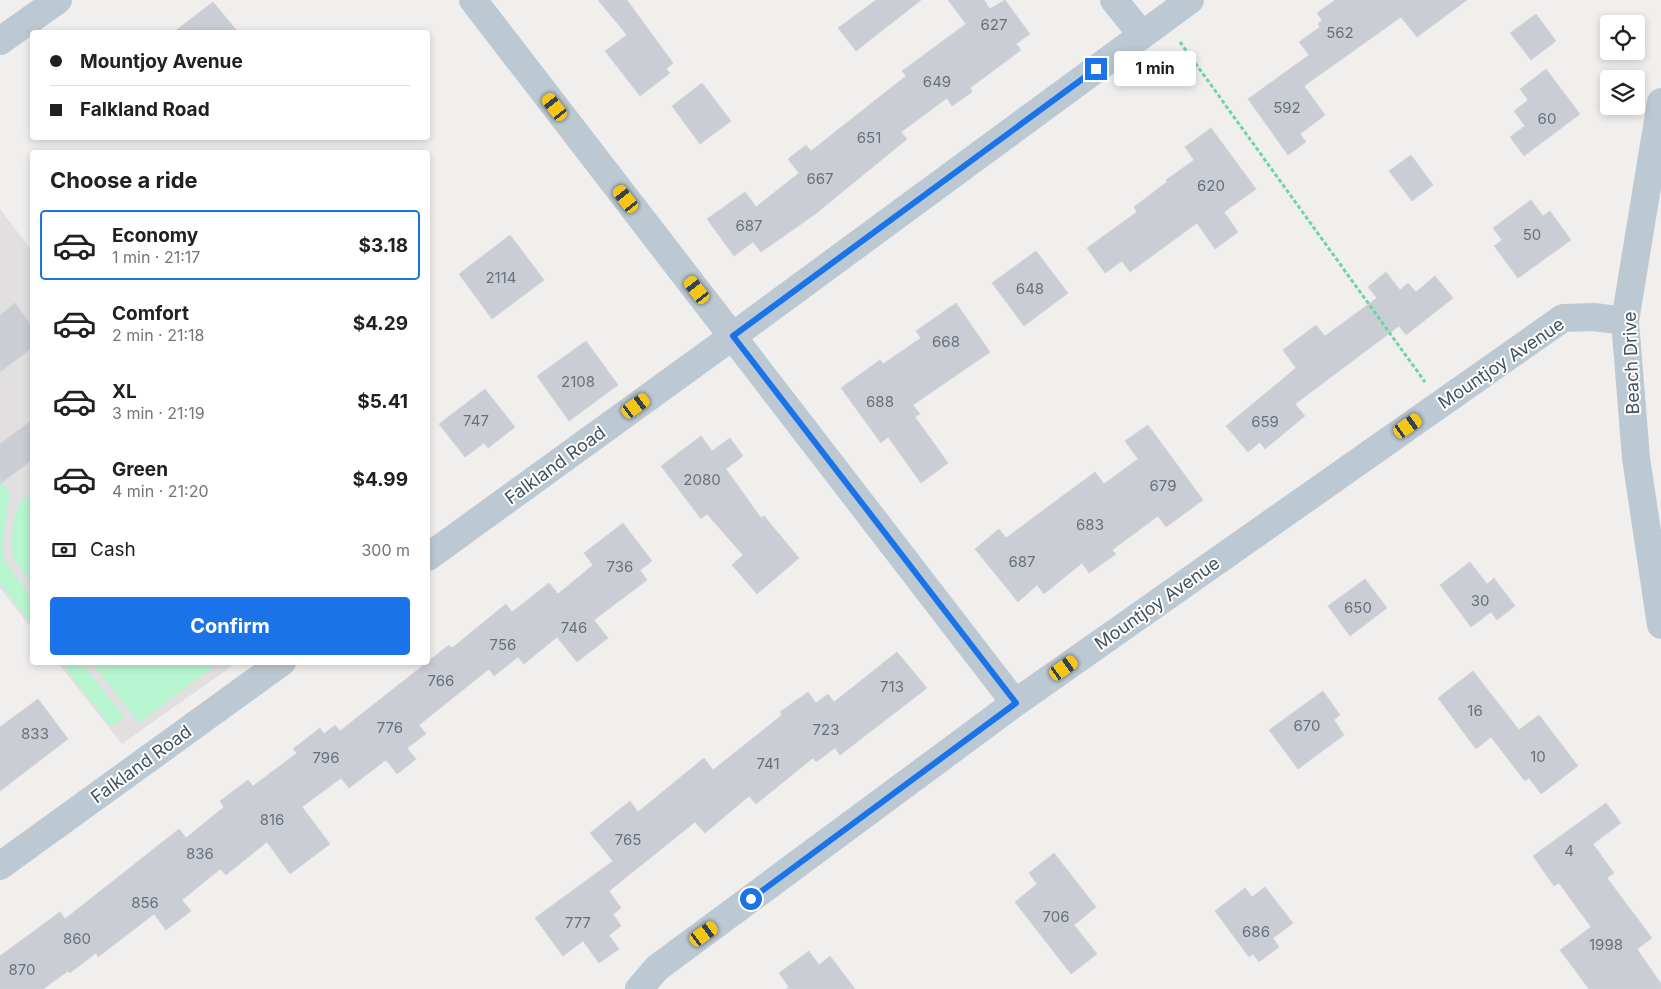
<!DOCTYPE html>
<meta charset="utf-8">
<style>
:root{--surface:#fff;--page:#f6f6f6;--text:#202124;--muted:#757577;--line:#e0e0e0;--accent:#1a73e8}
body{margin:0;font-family:Inter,sans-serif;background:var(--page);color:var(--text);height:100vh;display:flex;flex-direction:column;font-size:19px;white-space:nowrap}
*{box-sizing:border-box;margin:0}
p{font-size:16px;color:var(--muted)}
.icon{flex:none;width:28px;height:28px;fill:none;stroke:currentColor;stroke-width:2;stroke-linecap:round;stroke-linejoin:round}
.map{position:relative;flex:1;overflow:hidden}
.details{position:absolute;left:30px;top:150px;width:400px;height:515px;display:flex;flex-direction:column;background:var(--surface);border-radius:5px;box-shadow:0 2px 8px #0003}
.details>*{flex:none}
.top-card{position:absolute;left:30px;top:30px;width:400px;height:110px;border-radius:5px;box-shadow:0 2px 8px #0003;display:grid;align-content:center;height:110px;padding:0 20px;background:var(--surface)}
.fabs{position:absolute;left:1600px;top:15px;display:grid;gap:10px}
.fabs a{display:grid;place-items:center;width:45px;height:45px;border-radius:5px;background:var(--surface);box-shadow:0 2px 8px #0003;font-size:25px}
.end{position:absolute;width:22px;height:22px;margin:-11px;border:6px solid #1a73e8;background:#fff;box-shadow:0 0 0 2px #fff}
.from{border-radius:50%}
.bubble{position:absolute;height:35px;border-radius:5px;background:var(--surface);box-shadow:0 2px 8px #0003;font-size:16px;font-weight:700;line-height:35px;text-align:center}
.car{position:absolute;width:15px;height:30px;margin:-15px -8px;border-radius:6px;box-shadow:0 0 4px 1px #0007;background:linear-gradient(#f5c518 24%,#345 0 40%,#f5c518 0 76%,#345 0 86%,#f5c518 0)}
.top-card b{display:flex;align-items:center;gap:18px;height:48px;font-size:19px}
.top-card b+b{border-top:1px solid var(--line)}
.top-card i{width:12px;height:12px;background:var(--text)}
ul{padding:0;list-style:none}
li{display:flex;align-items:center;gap:15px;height:70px;margin:0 10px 8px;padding:0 10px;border:2px solid transparent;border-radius:5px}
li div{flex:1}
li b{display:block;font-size:19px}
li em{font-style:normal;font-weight:700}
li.current{border-color:var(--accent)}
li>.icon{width:45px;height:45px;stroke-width:1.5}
h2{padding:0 20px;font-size:22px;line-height:60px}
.pay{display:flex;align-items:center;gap:12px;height:55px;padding:0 20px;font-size:19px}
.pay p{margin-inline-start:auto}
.button{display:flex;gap:10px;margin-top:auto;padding:10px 20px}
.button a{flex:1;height:58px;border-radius:5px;background:var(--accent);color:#fff;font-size:20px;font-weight:700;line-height:58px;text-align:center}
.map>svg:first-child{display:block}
.education{fill:#e2dfe0}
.green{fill:#b7f4d0}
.building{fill:#cacdd4;stroke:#d2d4db}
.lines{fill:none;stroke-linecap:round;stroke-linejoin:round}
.path{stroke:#6cd6a3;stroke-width:3;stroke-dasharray:4 2.5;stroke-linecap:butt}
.minor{stroke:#bdc9d2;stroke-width:28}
.route{stroke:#1a73e8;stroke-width:6}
.labels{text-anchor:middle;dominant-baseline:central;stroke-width:4;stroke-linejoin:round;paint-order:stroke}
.number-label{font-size:15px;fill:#66717c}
.street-label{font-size:18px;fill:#44525e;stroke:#fff}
</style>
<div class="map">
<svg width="1661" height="989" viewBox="0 0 1661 989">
<rect width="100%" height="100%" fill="#f1eeee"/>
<path class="education" d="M 0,209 L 32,251 L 32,629 L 0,588 Z
M 58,663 L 236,663 L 122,744 Z"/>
<path class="green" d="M 0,479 L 9,492 L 10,497 L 4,533 L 3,553 L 8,566 L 32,598 L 32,625 L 0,583 Z
M 32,491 L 32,585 L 14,559 L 11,543 L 14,518 L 20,502 Z
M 61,663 L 82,663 L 124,717 L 111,727 Z
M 92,663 L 218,663 L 139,723 Z"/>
<path class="building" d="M 598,0 L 627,0 L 673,63 L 666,69 L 670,73 L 640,96 L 605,51 L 627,35 Z
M 876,0 L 921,0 L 856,51 L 838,28 Z
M 948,0 L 984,0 L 990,9 L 1005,0 L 1030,34 L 1016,44 L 1021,50 L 970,88 L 972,92 L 952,106 L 947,98 L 901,132 L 907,139 L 814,215 L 761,252 L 753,242 L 734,256 L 707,219 L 745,192 L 756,207 L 799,173 L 788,159 L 806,145 L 811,151 L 906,76 L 902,71 L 966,24 Z
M 1335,0 L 1467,0 L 1417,37 L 1401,17 L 1304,86 L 1325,115 L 1300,134 L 1306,142 L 1288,155 L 1248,99 L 1309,55 L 1299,42 L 1320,27 L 1318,24 L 1322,20 L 1317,13 Z
M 213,2 L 238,32 L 174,32 Z
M 1536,14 L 1556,41 L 1531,60 L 1510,33 Z
M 1546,69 L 1580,114 L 1524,156 L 1510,137 L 1525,126 L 1514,111 L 1528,100 L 1520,89 Z
M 702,83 L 731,121 L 700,144 L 672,106 Z
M 1211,128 L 1256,189 L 1224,212 L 1238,232 L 1215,249 L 1197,223 L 1130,272 L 1122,261 L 1105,273 L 1087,248 L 1137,212 L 1134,207 L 1167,182 L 1166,180 L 1194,160 L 1185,147 Z
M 1411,155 L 1433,185 L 1412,201 L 1389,171 Z
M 1531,200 L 1543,216 L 1550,211 L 1571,240 L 1518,278 L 1494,246 L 1502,240 L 1493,228 Z
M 510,235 L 544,280 L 492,319 L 459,274 Z
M 1036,251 L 1068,293 L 1024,326 L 992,283 Z
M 1386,272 L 1400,290 L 1408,283 L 1416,292 L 1435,276 L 1453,298 L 1406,335 L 1399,326 L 1295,404 L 1305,416 L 1265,449 L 1260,442 L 1248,452 L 1226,426 L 1296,368 L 1283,350 L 1316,325 L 1325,336 L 1377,298 L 1368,287 Z
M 15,303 L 32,326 L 32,348 L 0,372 L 0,315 Z
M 956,303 L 990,352 L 913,405 L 920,414 L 915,417 L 948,463 L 921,483 L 888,437 L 881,443 L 841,388 L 880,360 L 883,364 L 921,338 L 916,331 Z
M 586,341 L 618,385 L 569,421 L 537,376 Z
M 485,389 L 515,427 L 488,448 L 484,443 L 465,457 L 439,424 Z
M 32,420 L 32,460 L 0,484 L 0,444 Z
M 1148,425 L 1203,500 L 1166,527 L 1158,516 L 1112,550 L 1116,554 L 1089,573 L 1082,563 L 1044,594 L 1037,585 L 1018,602 L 975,549 L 999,529 L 1006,538 L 1095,472 L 1104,484 L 1138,459 L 1125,441 Z
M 701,436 L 712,451 L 730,438 L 743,456 L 726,469 L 761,518 L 764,516 L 799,558 L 757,594 L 732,565 L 743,555 L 707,514 L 701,519 L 661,466 Z
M 623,523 L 652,561 L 640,570 L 647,580 L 594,620 L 608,638 L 577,662 L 557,637 L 524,664 L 518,657 L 494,676 L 489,669 L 419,725 L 426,734 L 407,748 L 416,759 L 397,774 L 386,760 L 349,788 L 341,778 L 302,807 L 330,844 L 290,874 L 267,842 L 226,875 L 220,869 L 182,900 L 191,911 L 166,930 L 154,914 L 98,957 L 96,953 L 70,973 L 68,971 L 43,989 L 0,989 L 0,956 L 60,912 L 65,919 L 179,829 L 186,838 L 224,807 L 220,801 L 248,780 L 253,786 L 297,753 L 293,749 L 320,728 L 324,734 L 335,725 L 340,731 L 449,645 L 452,648 L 506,604 L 512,612 L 549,583 L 558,594 L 593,565 L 584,553 Z
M 1470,562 L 1487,584 L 1494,578 L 1515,606 L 1497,620 L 1491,612 L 1471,627 L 1440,585 Z
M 1365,579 L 1387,608 L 1350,636 L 1328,606 Z
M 897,652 L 927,688 L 840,755 L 835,748 L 816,762 L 813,758 L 756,804 L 749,796 L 705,833 L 695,822 L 609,891 L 621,908 L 613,914 L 621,926 L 609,935 L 619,949 L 599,963 L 583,941 L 563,956 L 535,918 L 613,861 L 590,833 L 630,801 L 638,812 L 704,758 L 713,770 L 782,715 L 780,712 L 808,692 L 816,703 L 828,694 L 834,702 Z
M 1473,671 L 1519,730 L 1539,715 L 1578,766 L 1541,794 L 1529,778 L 1525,781 L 1491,737 L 1476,749 L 1438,698 Z
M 1323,691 L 1340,715 L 1334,720 L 1344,735 L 1298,769 L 1269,730 Z
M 38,699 L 68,739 L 0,791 L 0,727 Z
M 1606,803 L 1621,823 L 1593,844 L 1614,873 L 1607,878 L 1652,938 L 1637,949 L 1661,984 L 1661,989 L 1589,989 L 1560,950 L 1591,927 L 1559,883 L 1554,886 L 1533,856 Z
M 1054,853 L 1096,907 L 1074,925 L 1097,954 L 1071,974 L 1015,902 L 1037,884 L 1029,873 Z
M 1265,887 L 1293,923 L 1273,938 L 1279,947 L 1259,962 L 1253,954 L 1249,957 L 1215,911 L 1245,888 L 1252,897 Z
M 809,951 L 819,965 L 830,956 L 855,989 L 786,989 L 789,987 L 779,973 Z"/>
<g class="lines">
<path class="path" d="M 1180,42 L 1425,382"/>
<path class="minor" d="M 473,0 L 1015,703
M 1114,0 L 1142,35
M 0,41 L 58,0
M 1661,102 L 1625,321 L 1636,458 L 1661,625
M 428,557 L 733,336 L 1190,0
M 0,866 L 282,662
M 639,989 L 657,968 L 1015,703 L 1563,318 L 1594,317 L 1625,321"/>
</g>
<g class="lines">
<path class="route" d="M 751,899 L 1016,703 L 733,336 L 1096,69"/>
</g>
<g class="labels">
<g class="number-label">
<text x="994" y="24">627</text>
<text x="1340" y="32">562</text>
<text x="937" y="81">649</text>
<text x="1287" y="107">592</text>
<text x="1547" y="118">60</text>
<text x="869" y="137">651</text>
<text x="820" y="178">667</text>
<text x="1211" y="185">620</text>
<text x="749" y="225">687</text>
<text x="1532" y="234">50</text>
<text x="501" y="277">2114</text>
<text x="1030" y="288">648</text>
<text x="946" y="341">668</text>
<text x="578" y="381">2108</text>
<text x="880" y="401">688</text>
<text x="476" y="420">747</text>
<text x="1265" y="421">659</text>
<text x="702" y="479">2080</text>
<text x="1163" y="485">679</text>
<text x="1090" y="524">683</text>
<text x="1022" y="561">687</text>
<text x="620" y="566">736</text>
<text x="1480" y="600">30</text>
<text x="1358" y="607">650</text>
<text x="574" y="627">746</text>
<text x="503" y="644">756</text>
<text x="441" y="680">766</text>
<text x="892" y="686">713</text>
<text x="1475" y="710">16</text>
<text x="1307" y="725">670</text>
<text x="390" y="727">776</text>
<text x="826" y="729">723</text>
<text x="35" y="733">833</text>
<text x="1538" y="756">10</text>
<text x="326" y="757">796</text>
<text x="768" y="763">741</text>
<text x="272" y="819">816</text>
<text x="628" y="839">765</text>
<text x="1569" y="850">4</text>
<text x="200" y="853">836</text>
<text x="145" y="902">856</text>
<text x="1056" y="916">706</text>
<text x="578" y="922">777</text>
<text x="1256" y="931">686</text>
<text x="77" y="938">860</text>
<text x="1606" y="944">1998</text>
<text x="22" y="969">870</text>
</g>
<g class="street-label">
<text transform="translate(1501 363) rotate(-34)">Mountjoy Avenue</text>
<text transform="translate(1631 363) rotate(-92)">Beach Drive</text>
<text transform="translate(555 465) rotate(-36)">Falkland Road</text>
<text transform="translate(1157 603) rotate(-35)">Mountjoy Avenue</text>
<text transform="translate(141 764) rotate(-36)">Falkland Road</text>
</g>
</g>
</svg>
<div class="fabs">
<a><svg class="icon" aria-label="locate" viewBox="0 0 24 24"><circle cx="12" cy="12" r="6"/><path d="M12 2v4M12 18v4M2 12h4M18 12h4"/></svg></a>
<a><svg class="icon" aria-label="layers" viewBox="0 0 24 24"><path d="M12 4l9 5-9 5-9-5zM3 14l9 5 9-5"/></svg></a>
</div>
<i class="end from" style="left:751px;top:899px"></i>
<i class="end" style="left:1096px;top:69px"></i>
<div class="bubble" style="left:1114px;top:51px;width:82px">1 min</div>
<i class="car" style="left:555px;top:107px;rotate:322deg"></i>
<i class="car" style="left:626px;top:199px;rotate:322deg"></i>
<i class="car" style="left:697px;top:290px;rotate:322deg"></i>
<i class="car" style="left:636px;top:406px;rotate:54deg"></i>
<i class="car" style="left:1408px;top:426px;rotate:55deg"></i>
<i class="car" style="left:1064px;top:668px;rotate:55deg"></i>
<i class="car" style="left:704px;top:934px;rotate:54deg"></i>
<div class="top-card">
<b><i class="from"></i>Mountjoy Avenue</b>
<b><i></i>Falkland Road</b>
</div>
<section class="details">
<h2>Choose a ride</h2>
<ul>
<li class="current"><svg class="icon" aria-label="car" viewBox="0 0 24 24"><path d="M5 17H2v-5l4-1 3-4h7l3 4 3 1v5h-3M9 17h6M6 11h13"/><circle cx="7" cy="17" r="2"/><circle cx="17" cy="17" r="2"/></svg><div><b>Economy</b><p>1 min · 21:17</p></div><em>$3.18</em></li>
<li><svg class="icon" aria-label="car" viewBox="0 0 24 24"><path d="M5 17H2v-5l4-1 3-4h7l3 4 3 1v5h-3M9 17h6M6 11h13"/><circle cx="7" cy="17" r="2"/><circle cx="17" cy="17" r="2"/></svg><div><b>Comfort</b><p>2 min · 21:18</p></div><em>$4.29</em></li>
<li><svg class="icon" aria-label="car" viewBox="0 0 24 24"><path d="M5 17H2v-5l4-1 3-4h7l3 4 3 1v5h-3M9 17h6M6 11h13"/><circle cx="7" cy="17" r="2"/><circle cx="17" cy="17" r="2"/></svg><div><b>XL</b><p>3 min · 21:19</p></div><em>$5.41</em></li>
<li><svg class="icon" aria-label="car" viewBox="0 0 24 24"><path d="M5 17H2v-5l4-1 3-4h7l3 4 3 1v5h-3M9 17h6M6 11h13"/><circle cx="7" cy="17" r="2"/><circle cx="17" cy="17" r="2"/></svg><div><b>Green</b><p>4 min · 21:20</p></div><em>$4.99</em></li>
</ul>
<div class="pay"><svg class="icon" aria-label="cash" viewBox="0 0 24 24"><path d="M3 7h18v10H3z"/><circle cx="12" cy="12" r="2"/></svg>Cash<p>300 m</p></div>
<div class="button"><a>Confirm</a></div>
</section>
</div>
